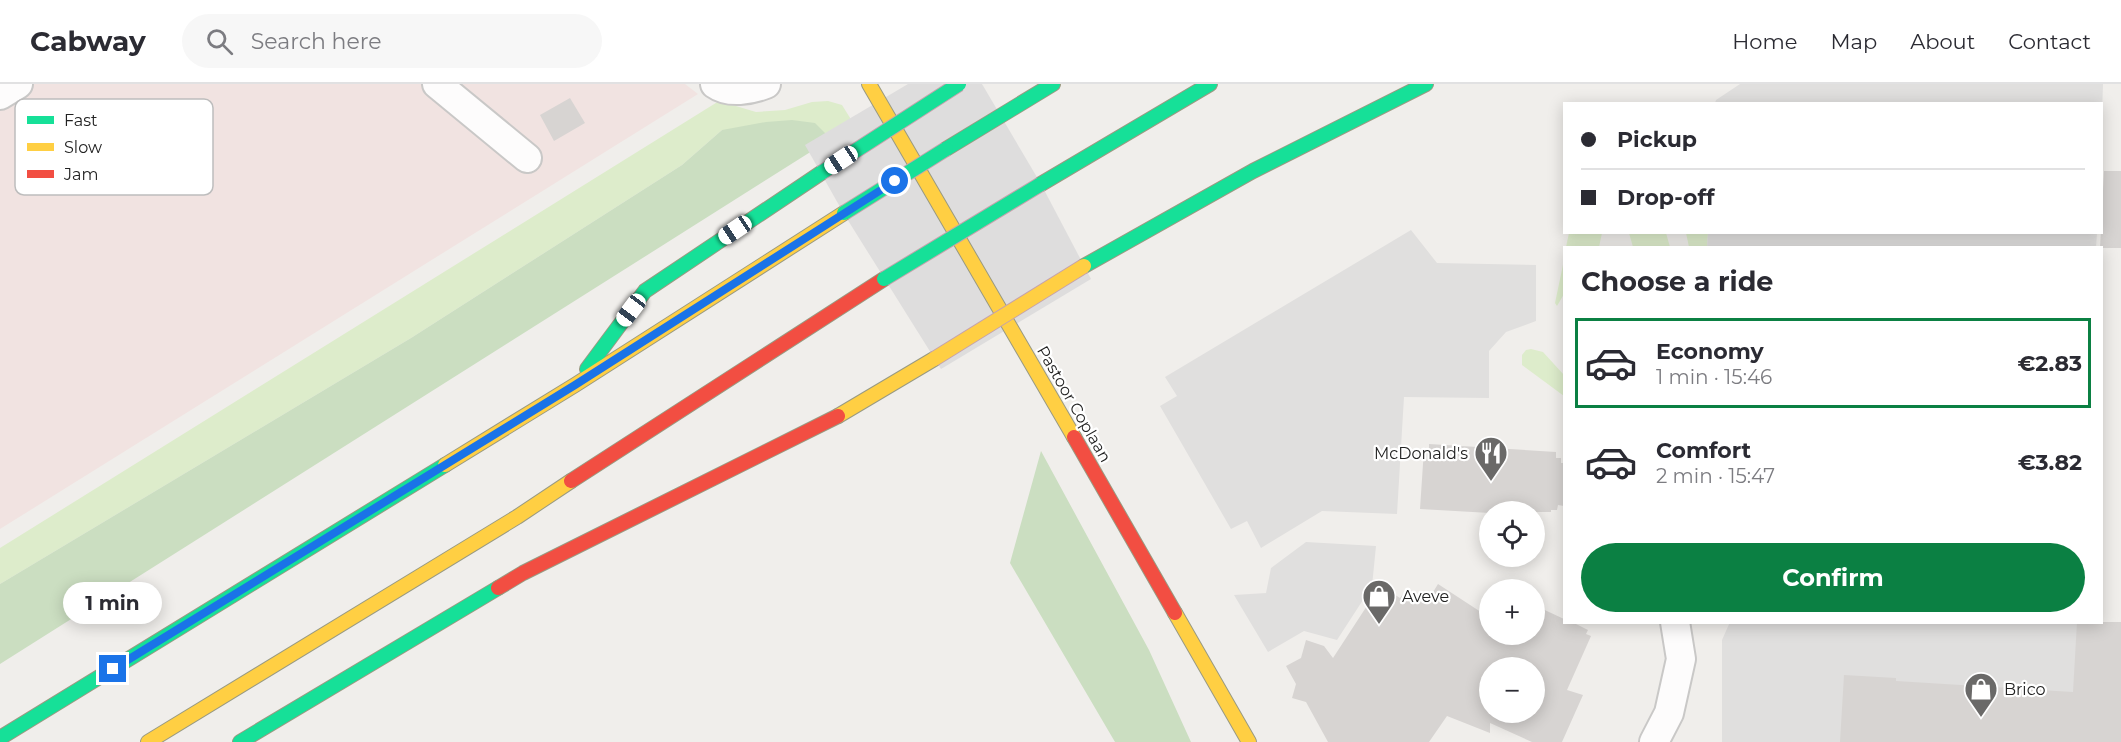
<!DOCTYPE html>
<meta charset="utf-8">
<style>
:root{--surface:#fff;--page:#f7f7f7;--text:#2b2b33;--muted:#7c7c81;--line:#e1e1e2;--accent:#0b8043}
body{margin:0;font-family:Montserrat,sans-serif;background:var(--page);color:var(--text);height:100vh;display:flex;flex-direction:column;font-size:22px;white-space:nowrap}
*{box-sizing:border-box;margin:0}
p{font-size:20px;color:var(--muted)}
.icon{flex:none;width:33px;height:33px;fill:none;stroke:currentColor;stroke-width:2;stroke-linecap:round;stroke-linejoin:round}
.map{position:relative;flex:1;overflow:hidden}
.panel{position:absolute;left:1563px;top:162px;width:540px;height:378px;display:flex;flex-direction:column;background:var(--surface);border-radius:0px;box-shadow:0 3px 15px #0003}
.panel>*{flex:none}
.top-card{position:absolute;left:1563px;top:18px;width:540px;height:132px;border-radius:0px;box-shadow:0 3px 15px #0003;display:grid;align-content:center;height:132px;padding:0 18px;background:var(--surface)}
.controls{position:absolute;left:1479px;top:417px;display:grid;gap:12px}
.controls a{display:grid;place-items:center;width:66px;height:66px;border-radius:50%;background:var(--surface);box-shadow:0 3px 15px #0003;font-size:30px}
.end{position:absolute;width:27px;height:27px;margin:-14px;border:8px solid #1a73e8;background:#fff;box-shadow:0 0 0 3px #fff}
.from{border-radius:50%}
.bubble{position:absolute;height:42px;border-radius:21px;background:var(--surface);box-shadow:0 3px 15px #0003;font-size:20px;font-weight:700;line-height:42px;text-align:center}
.car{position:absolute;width:18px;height:36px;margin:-18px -9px;border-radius:8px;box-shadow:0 0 4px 2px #0007;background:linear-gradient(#fff 24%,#345 0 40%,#fff 0 76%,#345 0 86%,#fff 0)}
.top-card b{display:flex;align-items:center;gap:21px;height:57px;font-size:22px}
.top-card b+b{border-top:2px solid var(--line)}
.top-card i{width:15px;height:15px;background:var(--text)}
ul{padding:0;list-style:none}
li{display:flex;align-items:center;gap:18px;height:90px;margin:0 12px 9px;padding:0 6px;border:3px solid transparent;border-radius:0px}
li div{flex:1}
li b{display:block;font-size:22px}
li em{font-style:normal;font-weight:700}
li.selected{border-color:var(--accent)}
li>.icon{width:54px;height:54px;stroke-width:1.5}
h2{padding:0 18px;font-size:27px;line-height:72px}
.button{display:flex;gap:12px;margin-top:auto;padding:12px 18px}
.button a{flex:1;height:69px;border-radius:36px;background:var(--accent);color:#fff;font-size:24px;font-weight:700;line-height:69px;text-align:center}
header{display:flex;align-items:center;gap:36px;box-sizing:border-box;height:84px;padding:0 30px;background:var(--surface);border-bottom:2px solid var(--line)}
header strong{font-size:28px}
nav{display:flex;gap:33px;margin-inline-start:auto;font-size:21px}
.search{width:420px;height:54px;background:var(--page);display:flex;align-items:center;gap:15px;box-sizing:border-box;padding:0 21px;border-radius:33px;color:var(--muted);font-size:22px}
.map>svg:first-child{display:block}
.commercial{fill:#f1e3e1}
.grass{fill:#ddeccb}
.forest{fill:#cbdec1}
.parking{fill:#e0dfde}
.pier{fill:#dedddd}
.building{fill:#d7d4d2;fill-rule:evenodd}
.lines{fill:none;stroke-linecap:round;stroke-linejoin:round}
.street-casing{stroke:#c9c8c7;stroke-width:32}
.fast-casing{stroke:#999a82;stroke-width:16}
.slow-casing{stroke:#999a82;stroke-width:16}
.jam-casing{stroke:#999a82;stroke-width:16}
.street{stroke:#fdfcfc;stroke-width:28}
.fast{stroke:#16e098;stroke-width:14}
.slow{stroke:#ffcf43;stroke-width:14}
.jam{stroke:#f24e42;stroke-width:14}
.fast-bridge-casing{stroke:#c5a2ac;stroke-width:16;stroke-linecap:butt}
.slow-bridge-casing{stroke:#c5a2ac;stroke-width:16;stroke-linecap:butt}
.fast-bridge{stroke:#16e098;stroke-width:14}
.slow-bridge{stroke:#ffcf43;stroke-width:14}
.route{stroke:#1a73e8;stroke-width:8}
.labels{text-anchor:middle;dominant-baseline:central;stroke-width:4.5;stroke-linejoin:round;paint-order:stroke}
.street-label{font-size:16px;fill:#222;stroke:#fff}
.poi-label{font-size:16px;fill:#222;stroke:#fff;text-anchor:start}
.key{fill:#fff;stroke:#bdbdbd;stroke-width:1.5}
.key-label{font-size:16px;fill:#222}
</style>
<header>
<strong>Cabway</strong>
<div class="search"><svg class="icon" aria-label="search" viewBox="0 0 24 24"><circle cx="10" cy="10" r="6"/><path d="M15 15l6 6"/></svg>Search here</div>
<nav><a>Home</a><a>Map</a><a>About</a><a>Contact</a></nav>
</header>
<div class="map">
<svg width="2121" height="658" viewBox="0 0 2121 658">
<rect width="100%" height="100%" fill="#f0eeeb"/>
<path class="commercial" d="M 0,0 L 685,0 L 698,10 L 0,445 Z"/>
<path class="grass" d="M 719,17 L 756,28 L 785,26 L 812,18 L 828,17 L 842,21 L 852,37 L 831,55 L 722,46 L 682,81 L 411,254 L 0,500 L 0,464 Z
M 1569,149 L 1602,149 L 1599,163 L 1566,163 Z
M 1629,149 L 1666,149 L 1670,163 L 1633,163 Z
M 1686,149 L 1708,149 L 1707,163 L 1689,163 Z
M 1564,176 L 1564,210 L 1557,222 L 1555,219 Z
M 1531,265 L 1543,268 L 1564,291 L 1564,312 L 1522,281 L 1522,271 L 1526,266 Z"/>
<path class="forest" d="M 792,36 L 815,39 L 831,55 L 0,580 L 0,500 L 411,254 L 682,81 L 722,46 L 766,38 Z
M 1041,367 L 1149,566 L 1191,658 L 1115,658 L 1010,479 Z"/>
<path class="parking" d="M 1740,0 L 2103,0 L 2102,31 L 2102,20 L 1715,19 L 1716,16 Z
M 1411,146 L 1437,179 L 1536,181 L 1536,237 L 1506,248 L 1489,267 L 1489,314 L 1404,313 L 1397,430 L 1322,427 L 1261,464 L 1247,437 L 1231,445 L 1160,322 L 1177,312 L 1165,293 Z
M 1708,148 L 2096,148 L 2097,149 L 2096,164 L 1707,163 Z
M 1306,458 L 1376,462 L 1372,502 L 1337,556 L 1304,547 L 1268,568 L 1234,511 L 1266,509 L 1271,484 Z
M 1730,538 L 2080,539 L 2077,610 L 1847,658 L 1722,658 L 1722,556 Z"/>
<path class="pier" d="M 908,0 L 982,0 L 1041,100 L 1091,195 L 941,285 L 844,130 L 805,61 Z"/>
<path class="building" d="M 570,14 L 585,39 L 554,57 L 540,31 Z
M 2104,87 L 2121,87 L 2121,164 L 2100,164 Z
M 1429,360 L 1556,368 L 1556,374 L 1561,374 L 1561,379 L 1564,379 L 1564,422 L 1558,421 L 1557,426 L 1551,426 L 1551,428 L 1490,428 L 1490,429 L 1420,425 L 1424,365 L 1429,366 Z
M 1438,500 L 1490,534 L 1490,550 L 1534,550 L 1534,521 L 1564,535 L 1564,538 L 1572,538 L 1588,546 L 1586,550 L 1591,552 L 1567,606 L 1583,611 L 1562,658 L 1532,658 L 1490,639 L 1490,649 L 1447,632 L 1429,658 L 1328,658 L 1306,618 L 1292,614 L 1296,600 L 1286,582 L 1301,574 L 1306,556 L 1324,562 L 1333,574 L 1376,508 L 1384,513 L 1389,507 L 1400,514 L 1407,505 L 1427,518 ZM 1490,584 L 1534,584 L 1534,628 L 1490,628 Z
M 2077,538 L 2121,538 L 2121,658 L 1840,658 L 1844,591 L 1896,594 L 1896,597 L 2073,608 Z"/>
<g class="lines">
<defs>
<path id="street" d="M 437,0 L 527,74
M 715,0 C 729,10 751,6 766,0
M 0,11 L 18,0
M 1654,658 L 1669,629 L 1681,575 L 1675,538"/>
<path id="fast" d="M 946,65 L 1053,0
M 1041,100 L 1210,0
M 1084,182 L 1253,87 L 1426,0
M 587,285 L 645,207 L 821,89
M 0,654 L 445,381
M 240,658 L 498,504"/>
<path id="slow" d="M 869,0 L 1074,353
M 838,332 L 934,275
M 445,381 L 575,301 L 844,129
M 1175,529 L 1249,658
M 148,658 L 517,433 L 571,397"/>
<path id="jam" d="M 1074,353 L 1175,529
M 571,397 L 884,195
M 498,504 L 523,489 L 838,332"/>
</defs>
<use href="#street" class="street-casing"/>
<use href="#fast" class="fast-casing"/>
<use href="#slow" class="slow-casing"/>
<use href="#jam" class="jam-casing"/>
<use href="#street" class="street"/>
<use href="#fast" class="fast"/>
<use href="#slow" class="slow"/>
<use href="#jam" class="jam"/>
<defs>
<path id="fast-bridge" d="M 821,89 L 959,0
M 844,129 L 946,65
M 884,195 L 1041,100"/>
<path id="slow-bridge" d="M 934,275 L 1084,182"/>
</defs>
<use href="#fast-bridge" class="fast-bridge-casing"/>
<use href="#slow-bridge" class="slow-bridge-casing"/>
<use href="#fast-bridge" class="fast-bridge"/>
<use href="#slow-bridge" class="slow-bridge"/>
</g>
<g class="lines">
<path class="route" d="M 113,585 L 575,301 L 895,97"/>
</g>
<defs>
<symbol id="restaurant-pin" viewBox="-11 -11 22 30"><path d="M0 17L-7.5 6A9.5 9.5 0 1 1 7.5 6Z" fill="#6a6968" stroke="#fff"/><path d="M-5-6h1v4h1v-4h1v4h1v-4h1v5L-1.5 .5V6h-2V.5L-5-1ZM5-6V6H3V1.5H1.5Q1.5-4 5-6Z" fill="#fff"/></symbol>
<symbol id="shop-pin" viewBox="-11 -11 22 30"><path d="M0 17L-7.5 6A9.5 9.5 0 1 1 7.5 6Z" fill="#6a6968" stroke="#fff"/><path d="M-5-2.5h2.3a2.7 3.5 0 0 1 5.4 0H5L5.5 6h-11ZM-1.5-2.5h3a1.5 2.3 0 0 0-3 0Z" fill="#fff"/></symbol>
</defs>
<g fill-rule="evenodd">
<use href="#restaurant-pin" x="1472" y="350" width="38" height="52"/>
<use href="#shop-pin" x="1360" y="493" width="38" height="52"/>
<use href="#shop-pin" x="1962" y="586" width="38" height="52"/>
</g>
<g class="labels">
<g class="street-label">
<text transform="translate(1074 320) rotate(60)">Pastoor Coplaan</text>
</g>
<g class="poi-label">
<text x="1468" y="369" text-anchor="end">McDonald's</text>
<text x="1402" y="512">Aveve</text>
<text x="2004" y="605">Brico</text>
</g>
</g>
<rect x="15" y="15" width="198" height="96" rx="9" class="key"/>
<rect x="27" y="32" width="27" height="8" fill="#16e098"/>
<rect x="27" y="59" width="27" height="8" fill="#ffcf43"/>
<rect x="27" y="86" width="27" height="8" fill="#f24e42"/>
<g class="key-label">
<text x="64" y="42">Fast</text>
<text x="64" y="69">Slow</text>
<text x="64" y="96">Jam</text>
</g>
</svg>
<div class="controls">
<a><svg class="icon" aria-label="locate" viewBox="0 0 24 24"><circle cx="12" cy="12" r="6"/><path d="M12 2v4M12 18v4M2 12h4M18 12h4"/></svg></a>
<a>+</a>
<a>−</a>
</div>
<i class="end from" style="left:895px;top:97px"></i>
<i class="end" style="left:113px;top:585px"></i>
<div class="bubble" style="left:63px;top:498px;width:99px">1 min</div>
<i class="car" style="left:841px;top:76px;rotate:237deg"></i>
<i class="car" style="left:735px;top:146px;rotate:236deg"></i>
<i class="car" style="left:631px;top:226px;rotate:217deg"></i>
<div class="top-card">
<b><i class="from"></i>Pickup</b>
<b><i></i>Drop-off</b>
</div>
<section class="panel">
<h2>Choose a ride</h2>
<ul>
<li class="selected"><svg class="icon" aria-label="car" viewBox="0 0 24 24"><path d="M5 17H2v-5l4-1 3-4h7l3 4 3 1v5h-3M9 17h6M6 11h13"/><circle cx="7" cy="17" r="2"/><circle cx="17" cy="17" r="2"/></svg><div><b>Economy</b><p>1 min · 15:46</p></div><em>€2.83</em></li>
<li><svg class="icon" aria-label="car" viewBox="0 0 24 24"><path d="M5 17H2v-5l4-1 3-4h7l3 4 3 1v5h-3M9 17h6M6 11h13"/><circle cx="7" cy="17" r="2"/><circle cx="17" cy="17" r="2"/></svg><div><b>Comfort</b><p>2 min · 15:47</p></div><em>€3.82</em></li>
</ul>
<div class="button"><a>Confirm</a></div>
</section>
</div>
